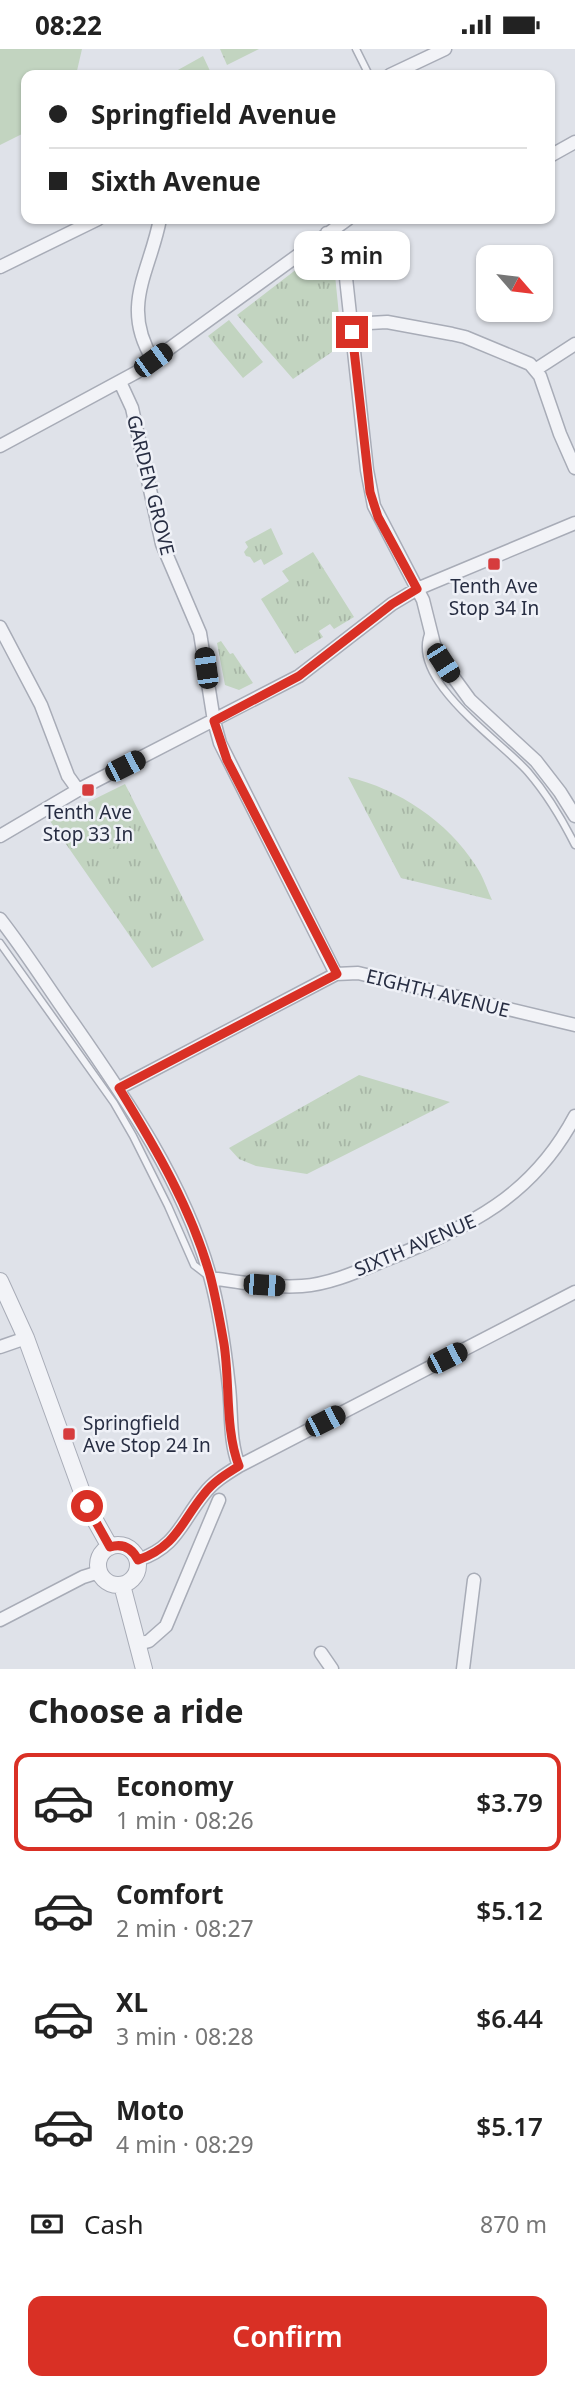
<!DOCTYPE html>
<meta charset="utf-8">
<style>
:root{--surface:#fff;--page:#f2f2f2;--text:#222;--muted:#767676;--line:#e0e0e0;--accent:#d93025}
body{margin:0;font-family:"Noto Sans",sans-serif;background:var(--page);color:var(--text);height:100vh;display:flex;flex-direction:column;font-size:26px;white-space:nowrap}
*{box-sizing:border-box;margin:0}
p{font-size:23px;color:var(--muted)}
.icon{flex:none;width:38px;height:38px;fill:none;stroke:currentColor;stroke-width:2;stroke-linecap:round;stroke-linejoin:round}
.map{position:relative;height:1620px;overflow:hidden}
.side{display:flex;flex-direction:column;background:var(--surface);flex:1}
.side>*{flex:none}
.hud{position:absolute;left:21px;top:21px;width:534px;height:154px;border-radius:14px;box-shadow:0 2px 5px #0004;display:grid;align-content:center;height:154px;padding:0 28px;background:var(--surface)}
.needle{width:46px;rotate:118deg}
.buttons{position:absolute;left:476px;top:196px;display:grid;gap:14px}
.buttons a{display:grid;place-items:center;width:77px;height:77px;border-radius:14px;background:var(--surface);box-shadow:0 2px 5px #0004;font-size:35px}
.end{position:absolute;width:32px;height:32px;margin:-16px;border:9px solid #d93025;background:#fff;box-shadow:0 0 0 4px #fff}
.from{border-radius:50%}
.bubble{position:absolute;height:49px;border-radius:14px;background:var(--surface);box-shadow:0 2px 5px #0004;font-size:23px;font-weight:600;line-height:49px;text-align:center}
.car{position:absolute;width:21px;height:42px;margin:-21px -10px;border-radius:9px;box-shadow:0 0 5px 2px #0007;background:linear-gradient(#222 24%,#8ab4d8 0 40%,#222 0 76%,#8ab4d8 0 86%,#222 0)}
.hud b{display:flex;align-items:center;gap:24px;height:66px;font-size:26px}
.hud b+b{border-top:2px solid var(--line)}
.hud i{width:18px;height:18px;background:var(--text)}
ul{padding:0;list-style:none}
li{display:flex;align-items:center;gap:21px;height:98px;margin:0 14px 10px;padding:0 14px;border:4px solid transparent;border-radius:14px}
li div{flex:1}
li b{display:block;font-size:26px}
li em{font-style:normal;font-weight:600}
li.selected{border-color:var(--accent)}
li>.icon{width:63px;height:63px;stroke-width:1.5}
h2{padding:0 28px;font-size:32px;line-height:84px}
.pay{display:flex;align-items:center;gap:18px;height:77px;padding:0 28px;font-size:26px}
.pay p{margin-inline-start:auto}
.button{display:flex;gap:14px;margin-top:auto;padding:14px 28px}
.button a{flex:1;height:80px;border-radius:14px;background:var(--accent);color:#fff;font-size:28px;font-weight:600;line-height:80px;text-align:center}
.status{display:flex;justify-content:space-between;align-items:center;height:49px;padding:0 35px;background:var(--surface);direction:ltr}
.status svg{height:19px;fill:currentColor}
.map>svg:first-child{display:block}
.grass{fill:url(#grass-tufts)}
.pitch{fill:#c2d4c0}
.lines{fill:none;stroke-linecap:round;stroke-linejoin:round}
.service-casing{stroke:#a8acb7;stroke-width:9}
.minor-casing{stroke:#a8acb7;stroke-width:15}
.tertiary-casing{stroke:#a8acb7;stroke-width:18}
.service{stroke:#f2f3f7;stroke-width:6}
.minor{stroke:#f2f3f7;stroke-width:12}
.tertiary{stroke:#f2f3f7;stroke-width:16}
.route{stroke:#d93025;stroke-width:9}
.poi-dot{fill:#d63c3d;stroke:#eff1f7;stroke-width:2.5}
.labels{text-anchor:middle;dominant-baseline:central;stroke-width:5;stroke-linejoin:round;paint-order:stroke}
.street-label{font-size:19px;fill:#272d42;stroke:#eff1f7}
.poi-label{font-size:19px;fill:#272d42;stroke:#eff1f7}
</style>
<div class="status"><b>08:22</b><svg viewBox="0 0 49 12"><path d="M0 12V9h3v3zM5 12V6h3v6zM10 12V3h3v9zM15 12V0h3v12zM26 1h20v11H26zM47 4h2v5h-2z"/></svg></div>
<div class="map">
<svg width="575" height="1620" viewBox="0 0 575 1620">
<defs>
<pattern id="grass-tufts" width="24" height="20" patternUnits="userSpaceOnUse" patternTransform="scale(1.75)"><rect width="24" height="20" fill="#c2d4c0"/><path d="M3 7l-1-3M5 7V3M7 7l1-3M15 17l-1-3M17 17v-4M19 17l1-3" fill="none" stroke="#a7b6a6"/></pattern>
</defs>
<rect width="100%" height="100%" fill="#dfe2e9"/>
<path class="grass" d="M 220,0 L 259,0 L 227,16 Z
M 203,7 L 211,24 L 207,26 L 169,26 Z
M 311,212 L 326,216 L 335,226 L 342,296 L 293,330 L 237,266 L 302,216 Z
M 229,271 L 263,313 L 243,329 L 208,287 Z
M 271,479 L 283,505 L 264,516 L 261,510 L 254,514 L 250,508 L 246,507 L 244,503 L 248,498 L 245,493 Z
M 313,503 L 354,568 L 334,580 L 330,575 L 319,582 L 323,588 L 295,605 L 261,550 L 289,532 L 282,522 Z
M 221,592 L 230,605 L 233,604 L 253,634 L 239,641 L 225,636 L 217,594 Z
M 348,728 C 399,740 447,772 476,817 C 483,827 487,840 492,851 L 401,829 Z
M 125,735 L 204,891 L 152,919 L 50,772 Z
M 359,1026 L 450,1053 L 307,1125 L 256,1117 L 239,1110 L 229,1099 Z"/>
<path class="pitch" d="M 0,0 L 82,0 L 76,26 L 26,26 L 26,83 L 0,96 Z
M 109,768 L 122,793 L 105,802 L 92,776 Z"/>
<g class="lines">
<defs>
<path id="service" d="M 356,0 L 369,26
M 430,581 C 405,629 501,692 528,723 C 547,745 562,770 575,796
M 0,894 L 114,1054 L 133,1087 L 168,1157 L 194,1216 L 207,1226"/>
<path id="minor" d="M 390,26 L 445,0
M 550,107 L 575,93
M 327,184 L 341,207 L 346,229 L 367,421 L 374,457 L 423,551 L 434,595 L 443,614 L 470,651 L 536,712 L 560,743 L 575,767
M 0,218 L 98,170
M 351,275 L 387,273 L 452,285 L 465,288 L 530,315 L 540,327 L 560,385 L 575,419
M 153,311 C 120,257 150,223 160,170
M 535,321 L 575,295
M 120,333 L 132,359 L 162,495 L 200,584 L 214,672 L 220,694 L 336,925
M 0,397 L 137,323 L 348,170
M 0,578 L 41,656 L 68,727 L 78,741
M 0,787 L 78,741 L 299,627 L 392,555 L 417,540 L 575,474
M 0,870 C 25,902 47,937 71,971 C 126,1050 184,1133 210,1227 C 220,1263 225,1301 229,1338 C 232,1365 229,1391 239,1417
M 119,1039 L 336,925 L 358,924 L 575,976
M 211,1229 C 240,1233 271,1239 302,1237 C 331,1235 361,1221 388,1210 C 470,1177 532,1148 575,1067
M 0,1298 L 26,1289
M 138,1511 C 177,1498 181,1473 204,1445 C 213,1433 226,1425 239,1417 L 575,1243
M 0,1571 L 83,1528 L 99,1523
M 138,1595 L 149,1592 L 166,1577 L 219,1451
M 321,1604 L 332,1620
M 463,1620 L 474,1531"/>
<path id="tertiary" d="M 0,1232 L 26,1289 L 87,1457 L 110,1498
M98 1516a20 20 0 1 1 40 0a20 20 0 1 1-40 0Z
M 122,1536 L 144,1620"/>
</defs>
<use href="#service" class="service-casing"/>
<use href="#minor" class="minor-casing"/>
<use href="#tertiary" class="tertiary-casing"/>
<use href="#service" class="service"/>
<use href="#minor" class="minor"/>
<use href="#tertiary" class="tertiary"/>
</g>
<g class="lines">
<path class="route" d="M 87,1457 L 110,1498 C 123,1494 132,1499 138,1511 C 177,1497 181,1473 204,1445 C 213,1433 226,1425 239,1417 C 225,1382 230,1333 224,1295 C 220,1272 216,1249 210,1226 C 191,1159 155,1098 119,1039 L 337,925 L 227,711 L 214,672 L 299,627 L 392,555 L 417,540 L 378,468 L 370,443 L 352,283"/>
</g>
<g class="poi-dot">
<rect x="487" y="508" width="14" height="14" rx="3.5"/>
<rect x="81" y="734" width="14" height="14" rx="3.5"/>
<rect x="62" y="1378" width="14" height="14" rx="3.5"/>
</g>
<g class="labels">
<g class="street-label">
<text transform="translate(151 436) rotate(76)">GARDEN GROVE</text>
<text transform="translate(438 944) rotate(14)">EIGHTH AVENUE</text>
<text transform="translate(415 1196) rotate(-23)">SIXTH AVENUE</text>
</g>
<g class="poi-label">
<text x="494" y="537">Tenth Ave<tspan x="494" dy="22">Stop 34 In</tspan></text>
<text x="88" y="763">Tenth Ave<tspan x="88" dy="22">Stop 33 In</tspan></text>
<text x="83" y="1374" text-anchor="start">Springfield<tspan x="83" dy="22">Ave Stop 24 In</tspan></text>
</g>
</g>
</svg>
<div class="buttons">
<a><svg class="needle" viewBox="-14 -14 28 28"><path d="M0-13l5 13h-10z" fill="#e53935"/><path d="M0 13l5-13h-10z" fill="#767676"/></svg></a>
</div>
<i class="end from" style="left:87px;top:1457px"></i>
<i class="end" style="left:352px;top:283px"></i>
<div class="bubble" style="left:294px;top:182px;width:116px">3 min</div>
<i class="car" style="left:153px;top:311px;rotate:54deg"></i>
<i class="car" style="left:443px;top:614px;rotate:147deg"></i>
<i class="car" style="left:206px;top:619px;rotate:352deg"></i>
<i class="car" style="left:125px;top:717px;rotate:63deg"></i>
<i class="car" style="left:264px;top:1236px;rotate:94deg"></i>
<i class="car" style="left:447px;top:1309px;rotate:63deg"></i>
<i class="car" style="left:325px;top:1372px;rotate:63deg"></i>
<div class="hud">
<b><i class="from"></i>Springfield Avenue</b>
<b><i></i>Sixth Avenue</b>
</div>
</div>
<section class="side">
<h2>Choose a ride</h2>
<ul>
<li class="selected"><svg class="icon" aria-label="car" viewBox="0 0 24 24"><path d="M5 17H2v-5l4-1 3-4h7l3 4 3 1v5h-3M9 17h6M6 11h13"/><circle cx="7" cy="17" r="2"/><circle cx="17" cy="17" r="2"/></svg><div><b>Economy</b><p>1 min · 08:26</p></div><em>$3.79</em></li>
<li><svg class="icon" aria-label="car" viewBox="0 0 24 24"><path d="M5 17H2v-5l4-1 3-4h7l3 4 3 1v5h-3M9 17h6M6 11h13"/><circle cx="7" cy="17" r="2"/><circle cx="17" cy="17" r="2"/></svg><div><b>Comfort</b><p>2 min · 08:27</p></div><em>$5.12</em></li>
<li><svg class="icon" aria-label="car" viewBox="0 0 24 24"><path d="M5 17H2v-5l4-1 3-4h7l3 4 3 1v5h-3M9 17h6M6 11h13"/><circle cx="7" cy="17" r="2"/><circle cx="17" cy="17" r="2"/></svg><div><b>XL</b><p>3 min · 08:28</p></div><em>$6.44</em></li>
<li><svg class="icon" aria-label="car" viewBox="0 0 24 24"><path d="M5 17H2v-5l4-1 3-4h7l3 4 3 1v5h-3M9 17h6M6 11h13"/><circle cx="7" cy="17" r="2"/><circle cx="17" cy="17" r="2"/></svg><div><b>Moto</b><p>4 min · 08:29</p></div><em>$5.17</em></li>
</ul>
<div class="pay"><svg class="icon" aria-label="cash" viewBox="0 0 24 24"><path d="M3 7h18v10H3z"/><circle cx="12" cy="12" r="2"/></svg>Cash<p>870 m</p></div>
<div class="button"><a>Confirm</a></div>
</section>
